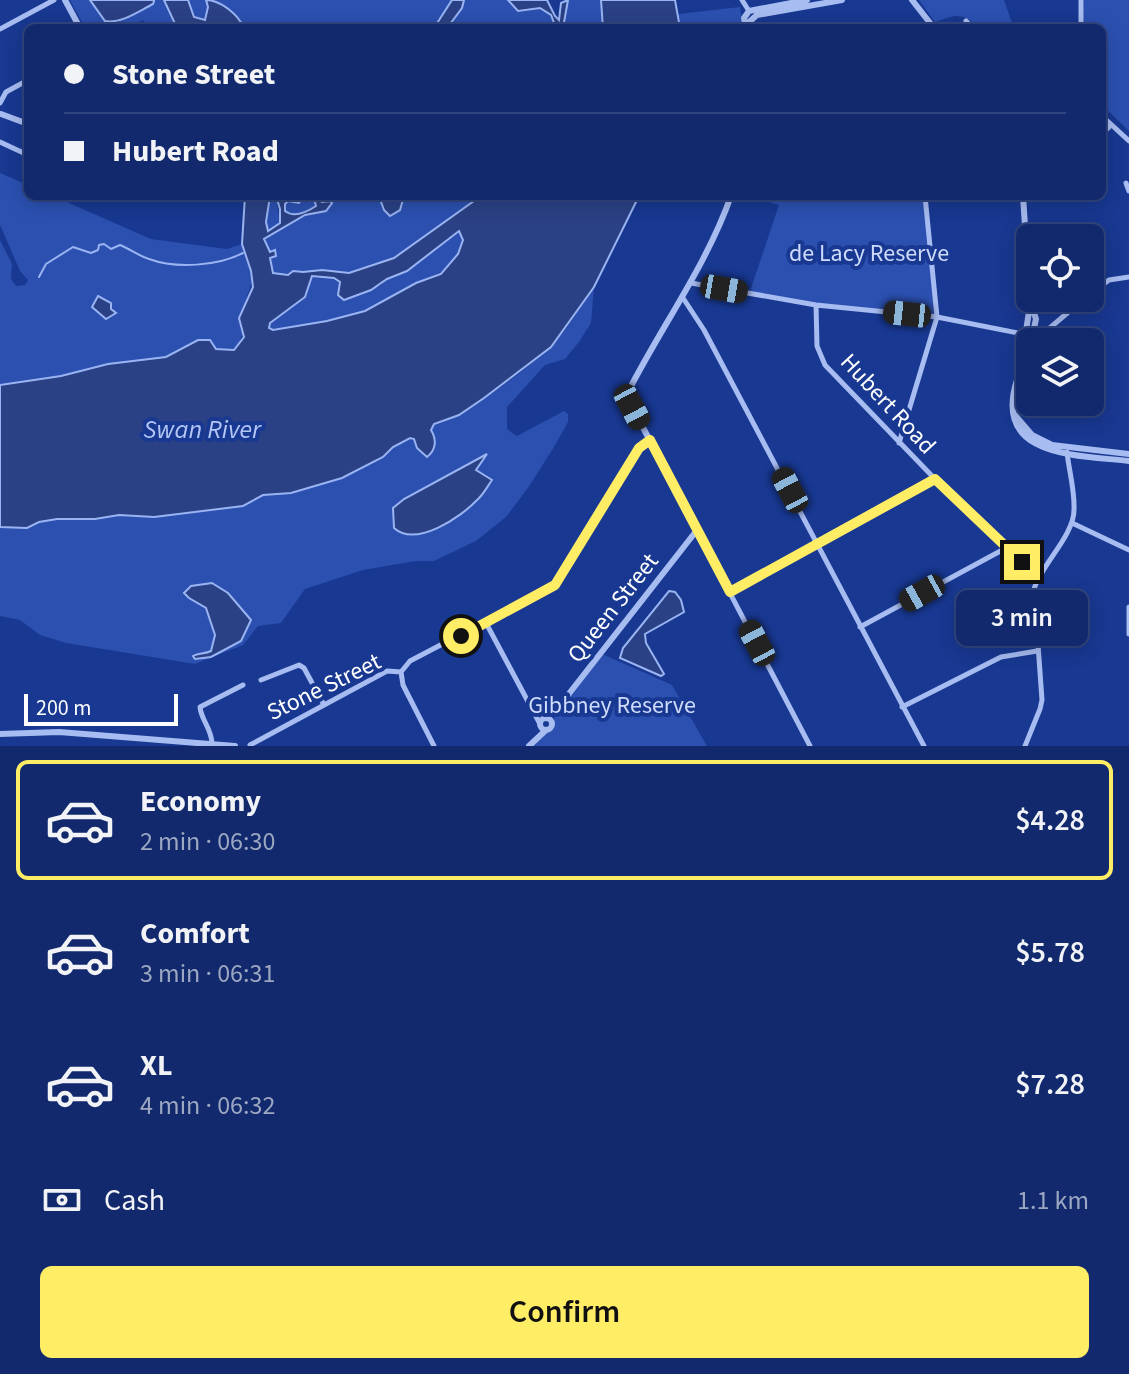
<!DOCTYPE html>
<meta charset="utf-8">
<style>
:root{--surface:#122a6d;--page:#1f3675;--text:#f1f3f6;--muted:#9ca7c2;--line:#314680;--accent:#ffed66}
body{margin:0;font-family:"Source Sans 3",sans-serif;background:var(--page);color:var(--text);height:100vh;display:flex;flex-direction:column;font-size:30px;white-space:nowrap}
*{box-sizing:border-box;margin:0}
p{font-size:26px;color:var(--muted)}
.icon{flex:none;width:44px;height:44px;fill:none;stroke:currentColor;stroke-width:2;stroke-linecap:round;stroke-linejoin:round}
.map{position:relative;height:746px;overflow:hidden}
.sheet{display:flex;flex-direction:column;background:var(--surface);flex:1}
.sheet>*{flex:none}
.top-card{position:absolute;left:24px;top:24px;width:1082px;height:176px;border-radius:12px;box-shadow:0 4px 20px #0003,0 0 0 2px var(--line);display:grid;align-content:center;height:176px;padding:0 40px;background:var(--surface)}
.tools{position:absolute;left:1016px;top:224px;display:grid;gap:16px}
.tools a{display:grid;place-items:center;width:88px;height:88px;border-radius:12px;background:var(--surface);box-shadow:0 4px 20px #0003,0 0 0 2px var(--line);font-size:40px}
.scale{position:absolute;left:24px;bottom:20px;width:154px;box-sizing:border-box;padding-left:8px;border:4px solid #fff;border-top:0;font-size:22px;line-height:28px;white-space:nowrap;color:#fff;-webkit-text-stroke:6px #183891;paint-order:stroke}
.end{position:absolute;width:36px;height:36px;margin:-18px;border:10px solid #ffed66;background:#111;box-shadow:0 0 0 4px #111}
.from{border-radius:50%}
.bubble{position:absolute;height:56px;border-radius:12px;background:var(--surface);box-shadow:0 4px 20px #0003,0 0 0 2px var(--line);font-size:26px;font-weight:600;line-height:56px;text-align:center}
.car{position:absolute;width:24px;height:48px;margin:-24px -12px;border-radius:10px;box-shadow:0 0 6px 2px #0007;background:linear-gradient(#222 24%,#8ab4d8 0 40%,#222 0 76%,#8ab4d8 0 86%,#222 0)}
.top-card b{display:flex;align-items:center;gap:28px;height:76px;font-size:30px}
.top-card b+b{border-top:2px solid var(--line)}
.top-card i{width:20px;height:20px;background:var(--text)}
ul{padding:14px 0 0;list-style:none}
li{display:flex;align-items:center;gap:24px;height:120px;margin:0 16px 12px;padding:0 24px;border:4px solid transparent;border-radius:12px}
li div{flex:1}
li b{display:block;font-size:30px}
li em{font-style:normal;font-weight:600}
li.active{border-color:var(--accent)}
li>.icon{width:72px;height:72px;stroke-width:1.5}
.pay{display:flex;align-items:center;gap:20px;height:88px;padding:0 40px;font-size:30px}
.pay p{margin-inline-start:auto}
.primary-button{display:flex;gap:16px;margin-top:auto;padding:16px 40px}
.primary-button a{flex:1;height:92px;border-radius:12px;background:var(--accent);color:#111;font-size:32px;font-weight:600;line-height:92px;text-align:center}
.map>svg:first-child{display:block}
.green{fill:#2b50b0}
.water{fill:#2a4185;stroke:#9ab4f2;stroke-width:2;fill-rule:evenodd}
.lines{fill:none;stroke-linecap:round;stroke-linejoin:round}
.stream{stroke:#9ab4f2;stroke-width:2}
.minor{stroke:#a7bcf0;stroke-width:5}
.tertiary{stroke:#a7bcf0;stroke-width:6}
.route{stroke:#ffed66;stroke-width:10}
.labels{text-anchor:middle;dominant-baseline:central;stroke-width:8;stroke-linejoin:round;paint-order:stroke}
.park-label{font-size:24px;fill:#cedbfb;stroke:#183891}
.street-label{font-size:24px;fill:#fff;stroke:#183891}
.water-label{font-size:26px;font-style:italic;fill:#b3c6f6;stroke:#183891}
</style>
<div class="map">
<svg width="1129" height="746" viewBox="0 0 1129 746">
<rect width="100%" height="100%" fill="#183891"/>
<path class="green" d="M 70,0 L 164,0 L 177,28 L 147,28 L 143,20 L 127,28 L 85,28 Z
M 188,0 L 206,0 L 208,7 L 206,20 L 194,17 Z
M 214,0 L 452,0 L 434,28 L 244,28 Z
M 464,0 L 508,0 C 516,14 526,11 540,8 L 551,15 L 556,28 L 447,28 L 462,8 Z
M 568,0 L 601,0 L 603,28 L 563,28 Z
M 919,0 L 1004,0 L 1012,23 L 1010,28 L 978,28 C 963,11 955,15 935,22 Z
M 1084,0 L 1129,0 L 1129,131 L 1102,105 L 1102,28 L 1083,28 Z
M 740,7 L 743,28 L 680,28 L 678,14 Z
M 0,173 L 28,185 L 28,196 L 53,196 L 151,239 L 227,249 L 242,244 C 243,255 250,264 251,275 C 253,287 248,290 246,300 C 241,319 248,334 234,350 L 216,349 L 198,340 L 166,357 L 108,364 L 61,376 L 0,385 L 0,240 L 12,264 L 11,279 L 16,286 L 25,285 L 28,280 L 20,271 L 0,225 Z
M 270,196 L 276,197 L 280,223 L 266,231 Z
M 332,196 L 481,196 L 394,258 L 349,273 L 322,270 L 302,272 L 293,271 L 288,275 L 273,273 L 270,257 L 274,251 L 270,252 L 264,239 L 266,236 L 270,236 L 305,215 L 316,213 L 327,201 L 322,202 L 318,199 Z
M 748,196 L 925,196 L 937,317 L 816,305 L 749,294 L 779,205 Z
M 314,199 L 317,206 C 307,212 295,218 284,211 L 285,204 L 288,201 L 297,203 Z
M 459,231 L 463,240 L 458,254 L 441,274 L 416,283 L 365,311 L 327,321 L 273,330 L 269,328 L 270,323 L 290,307 L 312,276 L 334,278 L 341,282 L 341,290 L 380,286 L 387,279 L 407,270 Z
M 594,287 L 591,323 L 579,342 L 565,359 L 545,365 L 507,407 L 507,429 L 517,436 L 564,411 L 568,414 L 568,422 L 554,447 L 528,488 L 506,517 L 476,541 L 434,561 L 416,561 L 363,570 L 305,589 L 281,623 L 258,626 L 243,645 L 195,664 L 66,643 L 40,635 L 20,620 L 0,616 L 0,527 L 27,528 L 39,522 L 57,519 L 95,519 L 119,515 L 154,517 L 243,506 L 263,495 L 291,493 L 383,457 L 393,447 L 410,438 L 414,439 L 431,430 L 434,424 C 473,409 518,377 549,348 C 567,331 580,307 594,287 Z
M 600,653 L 672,685 L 707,746 L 528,746 L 542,729 L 552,730 C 551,706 585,672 600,653 Z"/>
<path class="water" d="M 90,0 L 154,0 L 154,1 L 153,4 C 139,11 121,24 105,21 Z
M 164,0 L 188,0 L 194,17 L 205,20 L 208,7 L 206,0 C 220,0 238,14 244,28 L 177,28 Z
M 452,0 L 464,0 L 462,8 L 447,28 L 434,28 Z
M 508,0 L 547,0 L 555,16 L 559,20 L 561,3 L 568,0 L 563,28 L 556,28 L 551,15 L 540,8 L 518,11 Z
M 601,0 L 675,0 L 680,28 L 603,28 Z
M 245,196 L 270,196 L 266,222 L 268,231 L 280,223 L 280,209 L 276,196 L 293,196 L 297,200 L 303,196 L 332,196 L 318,199 L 322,202 L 330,201 L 332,203 L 326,211 L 305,215 L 264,239 L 270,252 L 275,250 L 276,256 L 270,258 L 273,273 L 288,275 L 293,271 L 303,272 L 322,270 L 349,273 L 394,258 L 481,196 L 639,196 L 594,287 L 551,347 L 484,398 L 459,415 L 434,424 L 431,430 C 437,440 436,450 427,457 L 417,448 L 414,439 L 410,438 L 393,447 L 383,457 L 342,478 L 291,493 L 263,495 L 243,506 L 154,517 L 119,515 L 95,519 L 57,519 L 39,522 L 27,528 L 0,527 L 0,385 L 61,376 L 108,364 L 166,357 L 198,340 L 210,340 L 216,349 L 234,350 L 244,337 L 239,318 L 253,287 L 251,271 L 242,244 ZM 314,199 L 316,206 C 307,212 294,218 285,211 L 285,204 L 288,201 L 299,203 L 301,200 ZM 459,231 L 463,240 L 458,254 L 441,274 L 416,283 L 365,311 L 327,321 L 273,330 L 269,328 L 270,323 L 305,297 L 312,276 L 334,278 L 340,282 L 338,295 L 344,300 L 371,290 L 387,279 L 407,271 Z
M 379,196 L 404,196 L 400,210 L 390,216 L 384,210 Z
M 98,296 L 111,303 L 111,309 L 116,313 L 106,319 L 92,307 Z
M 487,454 L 476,470 L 492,480 C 487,487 483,495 477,500 C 461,517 416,548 394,528 L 393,508 L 404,499 Z
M 212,583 L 228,593 L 251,620 L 241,641 L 211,657 L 195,659 L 193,656 C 198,653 205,654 211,651 L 215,635 L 206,608 L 189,598 L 184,593 L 191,586 Z
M 669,591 L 675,592 L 681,600 L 684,612 L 645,634 L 646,643 L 664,674 L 661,676 L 620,658 L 623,648 Z"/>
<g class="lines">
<path class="stream" d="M 39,277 L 46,264 L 73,247 L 91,253 L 98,250 L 99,245 L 104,244 L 111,249 L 120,245 C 130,249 139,256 149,259 C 176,269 218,266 243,253"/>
<path class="minor" d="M 742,0 L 749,11
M 1081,0 L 1081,28
M 966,21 L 972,28
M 0,29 L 54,0
M 0,103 L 6,92 L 28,80
M 1102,116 L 1129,141
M 1102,134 L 1111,125
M 0,142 L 28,155
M 1126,183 L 1129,191
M 691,283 L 816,305 L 937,317 L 1033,336 L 1045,332 L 1085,298
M 1090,294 L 1109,280 L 1129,277
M 683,298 L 704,330 L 924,746
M 816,305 L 817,346 L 825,365 L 935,479 L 1038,577
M 899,443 L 937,317 L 925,196
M 1072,523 L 1129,550
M 697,530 L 810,746
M 730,592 L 935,479
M 1129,607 L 1129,634
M 486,623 L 540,724
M 860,627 L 1006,548
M 401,672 L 410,661 L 555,585 L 639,448 L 650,440
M 401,672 L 403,685 L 434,746
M 261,680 L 299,665 L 304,668 L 324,705
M 902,707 L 1001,657 L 1037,651
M 212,744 C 212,729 201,720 200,707 L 243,685
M 250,745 L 387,671 L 401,672
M 1025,746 L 1040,709 L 1042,700 L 1034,589 C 1042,564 1074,535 1074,510 C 1075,491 1069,471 1067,452"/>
<path class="tertiary" d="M 65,0 L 80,28
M 912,0 L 934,28
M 746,28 L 744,18 L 749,11 L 807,0
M 750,28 L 749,22 L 757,15 L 842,0
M 1,114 L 28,124
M 1023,196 L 1030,300 C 1030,315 1022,340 1027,350
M 1031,342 L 1036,319 L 1031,304
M 1030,344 C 1024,355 1021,368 1017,380 C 992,458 1077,455 1129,461
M 1014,414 L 1032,435 L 1052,445 L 1129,454
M540 724a6 6 0 1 1 12 0a6 6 0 1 1-12 0Z
M 546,718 L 557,709 L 697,530 L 629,401 L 629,390 C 663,324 706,266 731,196
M 0,734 L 59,732 L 235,746
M 529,746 L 546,730"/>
</g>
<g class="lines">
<path class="route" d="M 461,636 L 555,585 L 639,448 L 650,440 L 730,592 L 935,479 L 1022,562"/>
</g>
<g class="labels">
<g class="park-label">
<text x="869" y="253">de Lacy Reserve</text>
<text x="612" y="705">Gibbney Reserve</text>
</g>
<g class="street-label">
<text transform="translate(888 404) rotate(47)">Hubert Road</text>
<text transform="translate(613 608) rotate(-52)">Queen Street</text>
<text transform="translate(324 687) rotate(-26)">Stone Street</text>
</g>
<g class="water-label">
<text x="202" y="429">Swan River</text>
</g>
</g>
</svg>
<div class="tools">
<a><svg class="icon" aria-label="locate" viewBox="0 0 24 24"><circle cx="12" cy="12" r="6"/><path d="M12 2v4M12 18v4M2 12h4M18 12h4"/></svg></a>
<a><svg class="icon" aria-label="layers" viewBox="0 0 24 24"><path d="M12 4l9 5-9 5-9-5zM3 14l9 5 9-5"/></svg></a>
</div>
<div class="scale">200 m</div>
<i class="end from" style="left:461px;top:636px"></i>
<i class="end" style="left:1022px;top:562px"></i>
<div class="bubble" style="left:956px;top:590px;width:132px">3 min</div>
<i class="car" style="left:724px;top:289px;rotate:100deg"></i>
<i class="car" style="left:907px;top:314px;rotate:276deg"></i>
<i class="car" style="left:632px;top:407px;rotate:152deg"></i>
<i class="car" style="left:790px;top:490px;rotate:332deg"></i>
<i class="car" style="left:922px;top:593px;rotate:241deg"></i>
<i class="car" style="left:757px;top:643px;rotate:332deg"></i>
<div class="top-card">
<b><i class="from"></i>Stone Street</b>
<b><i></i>Hubert Road</b>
</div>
</div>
<section class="sheet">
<ul>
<li class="active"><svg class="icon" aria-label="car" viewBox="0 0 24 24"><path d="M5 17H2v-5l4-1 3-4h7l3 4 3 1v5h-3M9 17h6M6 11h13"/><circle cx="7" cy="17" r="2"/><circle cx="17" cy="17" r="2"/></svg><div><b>Economy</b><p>2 min · 06:30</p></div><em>$4.28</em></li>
<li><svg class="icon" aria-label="car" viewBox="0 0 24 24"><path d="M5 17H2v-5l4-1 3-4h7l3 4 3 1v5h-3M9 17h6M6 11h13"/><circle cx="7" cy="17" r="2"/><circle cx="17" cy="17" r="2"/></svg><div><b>Comfort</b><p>3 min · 06:31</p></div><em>$5.78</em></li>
<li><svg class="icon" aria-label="car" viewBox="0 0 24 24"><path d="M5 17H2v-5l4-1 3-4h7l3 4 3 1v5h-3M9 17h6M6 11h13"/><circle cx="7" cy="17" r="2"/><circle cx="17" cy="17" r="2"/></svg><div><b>XL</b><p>4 min · 06:32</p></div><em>$7.28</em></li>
</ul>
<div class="pay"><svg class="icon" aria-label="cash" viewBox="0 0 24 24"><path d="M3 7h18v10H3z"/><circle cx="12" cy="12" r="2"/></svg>Cash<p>1.1 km</p></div>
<div class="primary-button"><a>Confirm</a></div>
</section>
